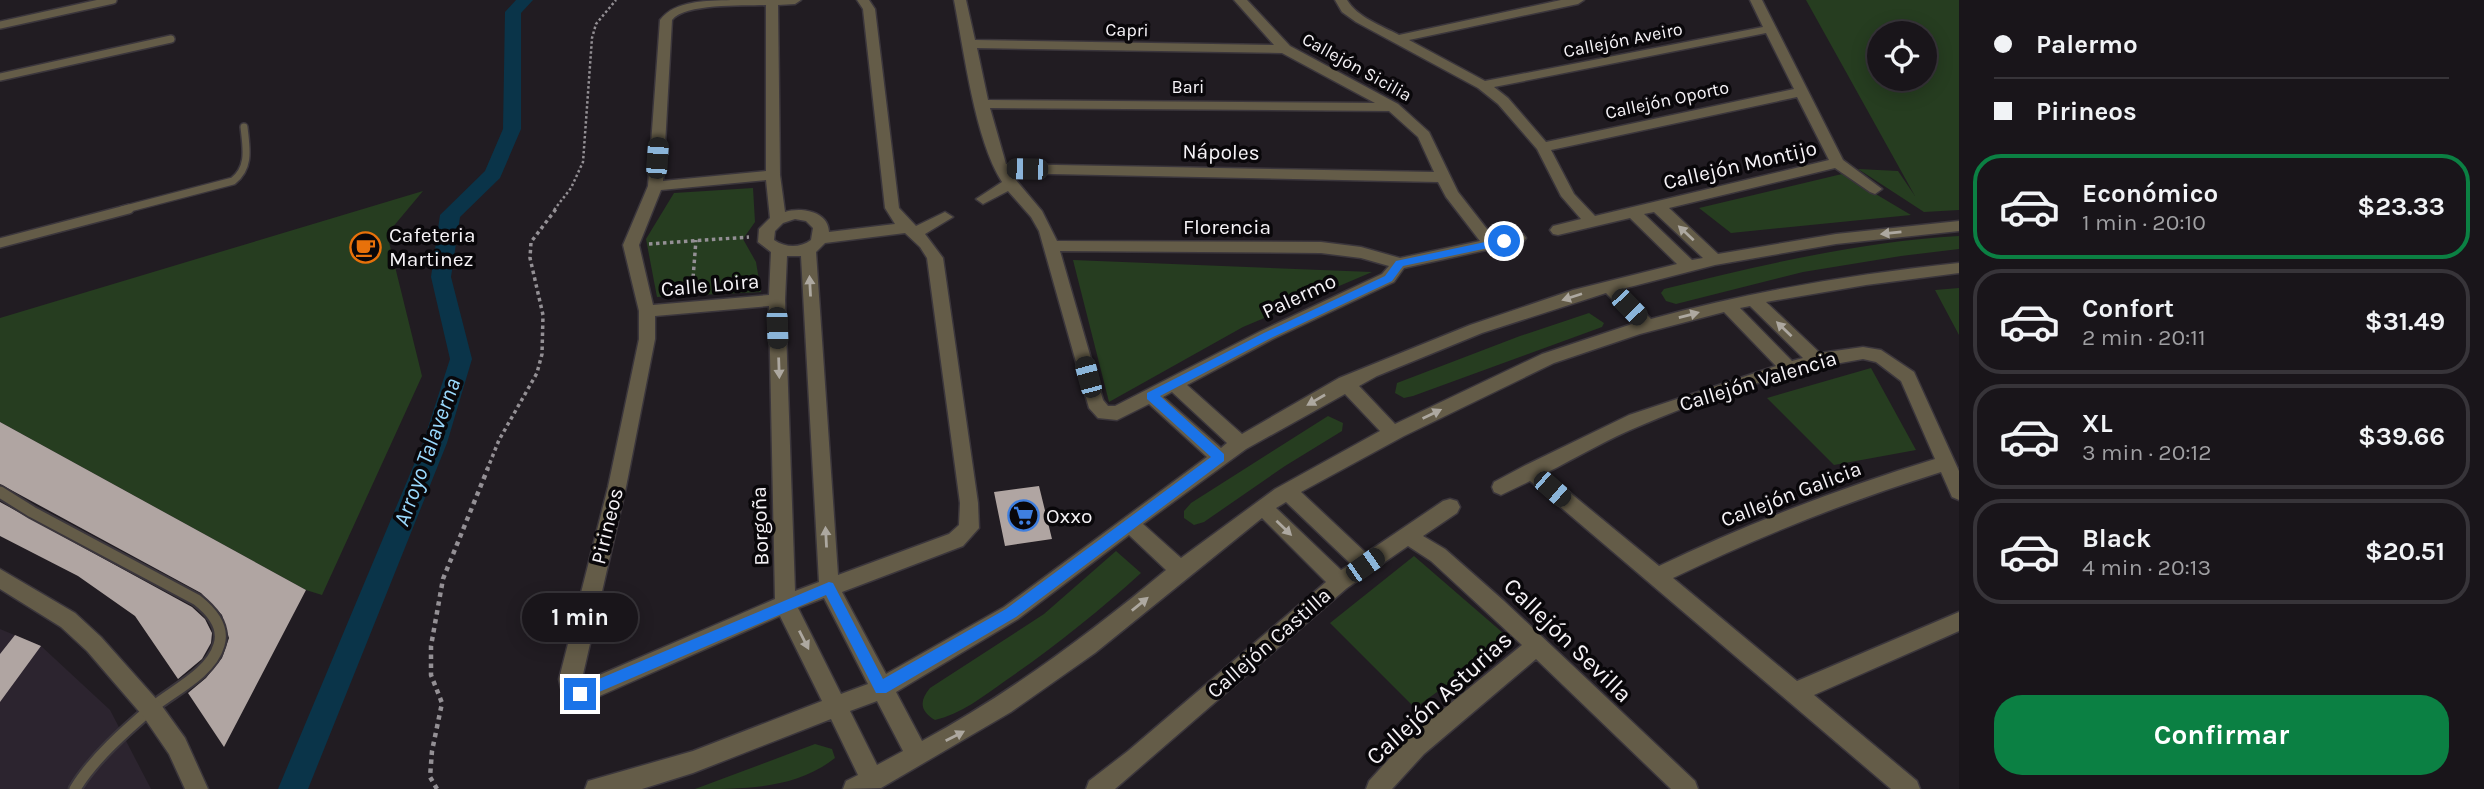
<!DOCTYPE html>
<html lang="es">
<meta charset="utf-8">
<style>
:root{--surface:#19151a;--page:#221e23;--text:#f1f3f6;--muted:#9f9fa2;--line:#373439;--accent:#0b8043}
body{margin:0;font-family:Karla,sans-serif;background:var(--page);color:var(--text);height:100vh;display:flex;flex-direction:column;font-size:26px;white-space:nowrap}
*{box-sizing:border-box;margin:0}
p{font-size:23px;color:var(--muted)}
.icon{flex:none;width:38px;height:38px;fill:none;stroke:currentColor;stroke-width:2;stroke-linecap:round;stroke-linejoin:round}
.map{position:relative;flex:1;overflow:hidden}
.side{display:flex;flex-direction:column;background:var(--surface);width:525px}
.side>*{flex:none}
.hud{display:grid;align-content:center;height:154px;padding:0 35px;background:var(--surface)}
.buttons{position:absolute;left:1867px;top:21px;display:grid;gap:14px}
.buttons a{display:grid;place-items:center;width:70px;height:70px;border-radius:50%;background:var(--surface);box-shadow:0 4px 18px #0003,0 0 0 2px var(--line);font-size:35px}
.end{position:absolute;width:32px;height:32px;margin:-16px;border:9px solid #1a73e8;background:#fff;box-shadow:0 0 0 4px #fff}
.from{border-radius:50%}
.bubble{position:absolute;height:49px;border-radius:24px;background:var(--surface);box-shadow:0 4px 18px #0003,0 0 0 2px var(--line);font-size:23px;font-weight:700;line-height:49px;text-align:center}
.car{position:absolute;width:21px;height:42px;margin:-21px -10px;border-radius:9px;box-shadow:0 0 5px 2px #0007;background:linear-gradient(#222 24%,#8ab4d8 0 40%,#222 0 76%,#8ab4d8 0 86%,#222 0)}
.hud b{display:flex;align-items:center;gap:24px;height:66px;font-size:26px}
.hud b+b{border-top:2px solid var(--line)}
.hud i{width:18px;height:18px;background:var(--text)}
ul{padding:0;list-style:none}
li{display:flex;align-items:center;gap:21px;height:105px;margin:0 14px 10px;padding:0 21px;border:4px solid var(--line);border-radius:28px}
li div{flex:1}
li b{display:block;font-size:26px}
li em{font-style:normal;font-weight:700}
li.current{border-color:var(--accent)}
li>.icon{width:63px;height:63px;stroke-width:1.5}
.cta{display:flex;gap:14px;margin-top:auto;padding:14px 35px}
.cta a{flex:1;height:80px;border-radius:28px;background:var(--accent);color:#fff;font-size:28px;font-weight:700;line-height:80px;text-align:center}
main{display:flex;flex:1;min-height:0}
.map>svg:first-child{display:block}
.built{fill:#2c242f}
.green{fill:#263d20;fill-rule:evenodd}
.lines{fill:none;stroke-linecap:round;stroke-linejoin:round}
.canal{fill:#0a3449;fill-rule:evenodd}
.building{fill:#b0a5a2}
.service-far2-casing{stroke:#3b363c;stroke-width:10}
.service-far1-casing{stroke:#3b363c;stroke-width:12}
.service-casing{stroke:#3b363c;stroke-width:15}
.minor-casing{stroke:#3b363c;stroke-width:3}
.tertiary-casing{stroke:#3b363c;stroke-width:3}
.path-far2{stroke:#949095;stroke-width:2.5;stroke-dasharray:2.5 2.5;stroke-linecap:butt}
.path-far1{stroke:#949095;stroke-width:3.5;stroke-dasharray:3.5 3.5;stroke-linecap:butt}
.path{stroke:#949095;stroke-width:4.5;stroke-dasharray:4.5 4.5;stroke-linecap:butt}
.service-far2{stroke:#645c48;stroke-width:7}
.service-far1{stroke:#645c48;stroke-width:9}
.service{stroke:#645c48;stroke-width:11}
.minor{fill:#645c48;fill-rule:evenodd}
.tertiary{fill:#645c48;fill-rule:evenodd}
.oneway{fill:#ada8a0}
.route{fill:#1a73e8}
.labels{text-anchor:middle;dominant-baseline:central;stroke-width:7;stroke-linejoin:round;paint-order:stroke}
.far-street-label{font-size:18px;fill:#f6f3f7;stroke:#09070a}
.street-label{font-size:21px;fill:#f6f3f7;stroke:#09070a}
.poi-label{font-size:21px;fill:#f6f3f7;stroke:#09070a;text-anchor:start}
.water-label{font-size:23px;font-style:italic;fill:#9ad9fd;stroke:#09070a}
.near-street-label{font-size:24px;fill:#f6f3f7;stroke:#09070a}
</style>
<main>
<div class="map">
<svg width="1959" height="789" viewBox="0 0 1959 789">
<rect width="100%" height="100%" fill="#211c22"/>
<path class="built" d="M 0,629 L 41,646 L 110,710 L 151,789 L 0,789 Z"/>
<path class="green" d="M 1806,0 L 1959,0 L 1959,210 L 1924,212 L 1858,169 L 1898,171 L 1915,196 ZM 1880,33 L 1925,33 L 1925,79 L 1880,79 Z
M 1842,174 L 1911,215 L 1731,233 L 1699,208 Z
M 753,188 L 755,222 L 743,239 L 756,262 L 761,292 L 657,297 L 646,239 L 674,193 Z
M 423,191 L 387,234 L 422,376 L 322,595 L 306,590 L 0,422 L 0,318 Z
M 1959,236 L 1959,249 L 1901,256 L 1803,272 L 1676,304 L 1666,301 L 1661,293 L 1664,289 C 1762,265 1858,242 1959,236 Z
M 1073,260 L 1372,272 L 1243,327 L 1109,402 Z
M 1959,288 L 1959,335 L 1935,290 Z
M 1589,313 L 1604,323 L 1602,327 L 1413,396 L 1404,398 L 1395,393 L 1397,383 L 1520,336 Z
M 1871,368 L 1916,450 L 1834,465 L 1767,398 Z
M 1328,416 L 1343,423 L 1342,431 L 1285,466 L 1204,522 L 1194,525 L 1184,518 L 1184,511 L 1191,503 Z
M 1116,551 L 1141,573 C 1098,612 1053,648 1005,681 C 984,696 961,714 935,720 C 920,711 919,701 930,688 L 1044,614 Z
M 1414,556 L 1510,639 L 1415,708 L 1330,623 Z
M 815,744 L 832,749 L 835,758 C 796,789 745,789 695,789 Z"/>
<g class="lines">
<path class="canal" d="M 516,0 L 533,0 L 521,13 L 521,129 L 500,178 L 460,217 L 451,277 L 472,359 L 447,443 L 308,789 L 278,789 L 423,443 L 450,359 L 431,277 L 440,215 L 485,171 L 503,129 L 505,12 Z"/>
</g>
<path class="building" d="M 0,422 L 306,590 L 224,747 L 188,693 L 206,678 L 222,658 L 229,638 L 222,615 L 201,593 L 0,484 Z
M 1039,486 L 1052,539 L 1005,546 L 994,492 Z
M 0,502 L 192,607 L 205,619 L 212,633 L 211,643 L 202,659 L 178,679 L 135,616 L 78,576 L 0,536 Z
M 15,635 L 41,646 L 0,702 L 0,654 Z"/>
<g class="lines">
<defs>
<path id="service-far2" d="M 0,25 L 113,0
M 0,77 L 171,39
M 122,210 L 233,181 C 251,167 246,147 244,127"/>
<path id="service-far1" d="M 0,243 L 129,209"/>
<path id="service" d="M 0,492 L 32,512 L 197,600 C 211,611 225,626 219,645 C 211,673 174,690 153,707 C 126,730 93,759 75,789"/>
<path id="minor" d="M 731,0 L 801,0 L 795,4 L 778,5 L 780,175 L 785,212 C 801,207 828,211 829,232 L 895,224 L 885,208 L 863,9 L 857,0 L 869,0 L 875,9 L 899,208 L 916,226 L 945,212 L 953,217 L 925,234 L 943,258 L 978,503 L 979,528 L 963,546 L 842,592 L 886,674 L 1004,607 L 1207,457 L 1149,404 L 1117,420 L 1098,418 L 1089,408 L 1039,231 L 1031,217 L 1008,191 L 983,204 L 976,199 L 1002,182 C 975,140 964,51 954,0 L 966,0 L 975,40 L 1274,45 L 1234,0 L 1247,0 L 1290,46 L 1398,104 L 1429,132 L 1458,192 L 1494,238 L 1518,233 L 1523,234 L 1526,238 L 1523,242 L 1404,268 L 1394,282 L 1273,339 L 1187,385 L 1242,434 L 1339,378 L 1470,325 L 1573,290 L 1677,264 L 1630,218 L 1558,235 L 1553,234 L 1550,230 L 1553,226 L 1581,219 L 1561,196 L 1537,149 L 1498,104 L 1478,88 L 1356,22 L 1342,12 L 1335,0 L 1347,0 C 1357,17 1382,26 1399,35 L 1561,0 L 1584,0 L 1578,4 L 1409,40 L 1485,81 L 1763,27 L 1750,0 L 1762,0 L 1843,160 L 1882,189 L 1875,194 L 1870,192 L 1835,168 L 1669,208 L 1718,254 L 1836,234 L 1959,221 L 1959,231 L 1836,244 L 1715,265 L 1622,289 L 1651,319 C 1752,291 1854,274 1959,263 L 1959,273 L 1866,285 L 1766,302 L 1820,353 L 1863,347 L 1881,350 L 1914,372 L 1959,471 L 1959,500 L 1952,497 L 1941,472 C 1848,501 1760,536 1673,578 L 1797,681 L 1959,612 L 1959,631 L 1814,695 L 1917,781 L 1920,789 L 1891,789 L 1530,481 L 1501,495 L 1494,492 L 1492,487 L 1494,482 L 1524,466 L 1629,415 L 1776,366 L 1724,312 L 1640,334 L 1554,363 L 1404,436 L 1301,492 L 1366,553 L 1443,501 L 1450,499 L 1457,501 L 1460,507 L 1457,513 L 1423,536 L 1445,549 L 1504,601 L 1695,781 L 1698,789 L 1671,789 L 1536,659 L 1424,754 L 1392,789 L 1366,789 L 1369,781 L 1408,738 L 1522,645 L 1431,561 L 1408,546 L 1347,588 L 1115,789 L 1086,789 L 1089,781 L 1128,751 L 1326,582 L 1262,518 L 1095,653 L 1011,712 L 881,788 L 843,789 L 846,781 L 858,775 L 831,719 L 693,773 L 642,789 L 585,789 L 588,781 L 693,751 L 822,701 L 780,616 L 586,702 C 567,706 562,697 559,679 L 608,487 L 639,339 L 639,311 L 623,245 L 648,186 L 660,20 C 675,0 706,1 731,0 ZM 766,5 L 766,171 L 663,181 L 672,20 C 685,3 745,6 766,5 ZM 1766,33 L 1794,89 L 1546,142 L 1508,98 L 1494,87 ZM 977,48 L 1282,53 L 1375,103 L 988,100 ZM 1797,97 L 1829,160 L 1595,216 L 1574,194 L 1551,150 ZM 990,108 L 1389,111 L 1418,137 L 1434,172 L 1006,164 ZM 1010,173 L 1438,182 L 1446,197 L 1480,241 L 1400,258 L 1361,247 L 1321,242 L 1057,241 L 1042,211 ZM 766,180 L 770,218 L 759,229 L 758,242 L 771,252 L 769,295 L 653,305 L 639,245 L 661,190 ZM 1654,212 L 1703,258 L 1692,260 L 1644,214 ZM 795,219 L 806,221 L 813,228 L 811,240 C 800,248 786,248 774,240 L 775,231 L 783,223 ZM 905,233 L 920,247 L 927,258 L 960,503 L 959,525 L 949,534 L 838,575 L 816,252 L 825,243 ZM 1060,251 L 1321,253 L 1361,258 L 1389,266 L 1382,274 L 1261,331 L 1115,406 L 1108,406 L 1103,400 ZM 787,256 L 801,256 L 819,582 L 795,591 L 785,300 ZM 1606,293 L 1635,323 L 1542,354 L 1395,424 L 1359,386 L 1377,376 L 1482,333 ZM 769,306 L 775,599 L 581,683 L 626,487 L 655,339 L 655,316 ZM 1750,306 L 1803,358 L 1792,361 L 1740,308 ZM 1863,359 L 1876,362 L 1901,381 L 1935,459 C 1840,488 1749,523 1659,566 L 1546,473 C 1578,457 1609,438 1642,425 C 1712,395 1788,371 1863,359 ZM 1172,392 L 1227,443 L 1221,448 L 1163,397 ZM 1345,394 L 1380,431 L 1275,489 L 1181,558 L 1143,524 L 1246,449 ZM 1286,502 L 1351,564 L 1341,570 L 1276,508 ZM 1129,535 L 1166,570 C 1089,634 1010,693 922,741 L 896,692 L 1018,619 ZM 824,598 L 868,684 L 841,694 L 798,608 ZM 877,701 L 903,751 L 877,765 L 850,711 Z"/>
<path id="tertiary" d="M 0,569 L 75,613 L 101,637 L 159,702 L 185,738 L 208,789 L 185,789 L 169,754 L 143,716 L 87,651 L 61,627 L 0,589 Z"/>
</defs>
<use href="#service-far2" class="service-far2-casing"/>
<use href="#service-far1" class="service-far1-casing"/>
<use href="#service" class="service-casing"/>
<use href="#minor" class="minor-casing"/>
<use href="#tertiary" class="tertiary-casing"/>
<path class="path-far2" d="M 554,210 L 571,188 L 583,162 L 592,38 L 596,24 L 616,0"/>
<path class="path-far1" d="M 649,244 L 749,237
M 692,291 L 696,240
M 487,470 L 499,440 L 537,373 L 542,354 L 543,315 L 530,258 L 531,242 L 556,209"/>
<path class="path" d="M 437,789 L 430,777 L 432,751 L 442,703 L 431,675 L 431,646 L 443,579 L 488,468"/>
<use href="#service-far2" class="service-far2"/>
<use href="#service-far1" class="service-far1"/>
<use href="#service" class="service"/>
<use href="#minor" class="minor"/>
<use href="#tertiary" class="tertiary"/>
</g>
<defs><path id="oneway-solid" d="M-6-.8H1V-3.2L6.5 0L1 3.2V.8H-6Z" transform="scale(1.75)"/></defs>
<g class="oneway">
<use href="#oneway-solid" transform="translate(1686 233) rotate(-137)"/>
<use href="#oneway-solid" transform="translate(1891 233) rotate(174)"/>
<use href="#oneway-solid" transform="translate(810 286) rotate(-93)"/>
<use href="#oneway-solid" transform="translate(1572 297) rotate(162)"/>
<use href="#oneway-solid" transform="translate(1689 315) rotate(-15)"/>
<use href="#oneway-solid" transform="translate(1784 329) rotate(-136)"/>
<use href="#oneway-solid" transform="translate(779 368) rotate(88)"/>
<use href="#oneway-solid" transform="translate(1316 400) rotate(150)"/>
<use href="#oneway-solid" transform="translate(1432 414) rotate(-26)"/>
<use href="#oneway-solid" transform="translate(1284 528) rotate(44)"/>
<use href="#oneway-solid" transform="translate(826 537) rotate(-93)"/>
<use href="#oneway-solid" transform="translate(1140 604) rotate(-39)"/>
<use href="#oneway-solid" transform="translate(804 640) rotate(63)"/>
<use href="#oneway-solid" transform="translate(955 736) rotate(-27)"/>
</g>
<path class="route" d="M 1504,238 L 1507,239 L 1507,244 L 1403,266 L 1392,281 L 1271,338 L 1160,396 L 1224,454 L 1224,461 L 1016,617 L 886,693 L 876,693 L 826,595 L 585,698 L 575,698 L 575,689 L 829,582 L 833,583 L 883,679 L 1006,609 L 1211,457 L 1147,399 L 1147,393 L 1264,333 L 1385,276 L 1396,261 Z"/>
<defs>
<symbol id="cafe-ring" viewBox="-11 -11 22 22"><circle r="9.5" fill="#09070a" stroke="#e8710a" stroke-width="1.5"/><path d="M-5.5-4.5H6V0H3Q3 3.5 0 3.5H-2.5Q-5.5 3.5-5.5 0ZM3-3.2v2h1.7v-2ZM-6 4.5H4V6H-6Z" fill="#e8710a"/></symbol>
<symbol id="supermarket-ring" viewBox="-11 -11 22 22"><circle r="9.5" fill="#09070a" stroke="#3f7fe0" stroke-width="1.5"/><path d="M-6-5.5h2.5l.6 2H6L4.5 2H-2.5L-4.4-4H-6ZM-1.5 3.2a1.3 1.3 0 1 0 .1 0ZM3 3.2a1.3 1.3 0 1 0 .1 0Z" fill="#3f7fe0"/></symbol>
</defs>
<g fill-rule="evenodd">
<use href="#cafe-ring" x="348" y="230" width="35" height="35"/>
<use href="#supermarket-ring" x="1006" y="498" width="35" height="35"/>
</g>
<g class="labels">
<g class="far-street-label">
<text transform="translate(1127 30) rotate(1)">Capri</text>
<text transform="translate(1623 40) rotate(-11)">Callejón Aveiro</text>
<text transform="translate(1357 67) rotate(29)">Callejón Sicilia</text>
<text x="1188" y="87">Bari</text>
<text transform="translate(1667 100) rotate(-12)">Callejón Oporto</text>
</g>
<g class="street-label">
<text transform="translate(1221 152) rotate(1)">Nápoles</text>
<text transform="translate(1740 165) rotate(-13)">Callejón Montijo</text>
<text x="1227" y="227">Florencia</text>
<text transform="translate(710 285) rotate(-5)">Calle Loira</text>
<text transform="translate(1299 296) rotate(-25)">Palermo</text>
<text transform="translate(1758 381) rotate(-17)">Callejón Valencia</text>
<text transform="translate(1791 494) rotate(-21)">Callejón Galicia</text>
<text transform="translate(607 526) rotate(-76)">Pirineos</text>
<text transform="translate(760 526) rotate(-92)">Borgoña</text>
<text transform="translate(1269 643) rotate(-41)">Callejón Castilla</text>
</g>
<g class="poi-label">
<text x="389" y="235">Cafeteria<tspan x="389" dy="24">Martinez</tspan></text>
<text x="1046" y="516">Oxxo</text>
</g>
<g class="water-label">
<text transform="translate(427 452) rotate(-70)">Arroyo Talaverna</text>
</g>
<g class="near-street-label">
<text transform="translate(1568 640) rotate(44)">Callejón Sevilla</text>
<text transform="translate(1439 698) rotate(-42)">Callejón Asturias</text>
</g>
</g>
</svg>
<div class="buttons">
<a><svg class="icon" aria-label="locate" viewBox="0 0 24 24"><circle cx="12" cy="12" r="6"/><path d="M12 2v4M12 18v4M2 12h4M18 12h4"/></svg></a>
</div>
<i class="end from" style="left:1504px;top:241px"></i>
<i class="end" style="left:580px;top:694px"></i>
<div class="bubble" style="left:522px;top:593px;width:116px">1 min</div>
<i class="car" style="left:657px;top:158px;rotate:4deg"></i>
<i class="car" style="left:1027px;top:169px;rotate:271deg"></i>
<i class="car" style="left:1629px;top:307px;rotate:136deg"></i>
<i class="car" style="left:777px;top:328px;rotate:178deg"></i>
<i class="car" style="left:1088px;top:377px;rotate:345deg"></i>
<i class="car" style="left:1552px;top:489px;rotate:131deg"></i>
<i class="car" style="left:1365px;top:565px;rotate:55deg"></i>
</div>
<section class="side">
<div class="hud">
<b><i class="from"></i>Palermo</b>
<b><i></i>Pirineos</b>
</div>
<ul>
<li class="current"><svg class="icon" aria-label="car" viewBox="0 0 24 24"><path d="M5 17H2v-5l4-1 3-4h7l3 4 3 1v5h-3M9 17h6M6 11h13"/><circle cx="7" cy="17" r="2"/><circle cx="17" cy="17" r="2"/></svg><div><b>Económico</b><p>1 min · 20:10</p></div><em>$23.33</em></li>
<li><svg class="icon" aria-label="car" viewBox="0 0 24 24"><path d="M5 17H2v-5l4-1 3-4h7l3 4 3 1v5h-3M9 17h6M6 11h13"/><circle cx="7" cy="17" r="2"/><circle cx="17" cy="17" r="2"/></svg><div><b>Confort</b><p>2 min · 20:11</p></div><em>$31.49</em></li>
<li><svg class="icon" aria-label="car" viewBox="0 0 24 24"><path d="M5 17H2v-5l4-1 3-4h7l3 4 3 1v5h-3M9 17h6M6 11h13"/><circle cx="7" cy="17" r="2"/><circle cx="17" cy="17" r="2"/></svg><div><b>XL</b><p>3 min · 20:12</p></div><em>$39.66</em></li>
<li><svg class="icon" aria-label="car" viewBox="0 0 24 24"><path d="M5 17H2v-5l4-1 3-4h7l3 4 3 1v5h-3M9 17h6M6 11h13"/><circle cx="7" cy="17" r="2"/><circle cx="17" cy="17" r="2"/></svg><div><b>Black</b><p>4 min · 20:13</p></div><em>$20.51</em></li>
</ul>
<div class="cta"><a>Confirmar</a></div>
</section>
</main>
